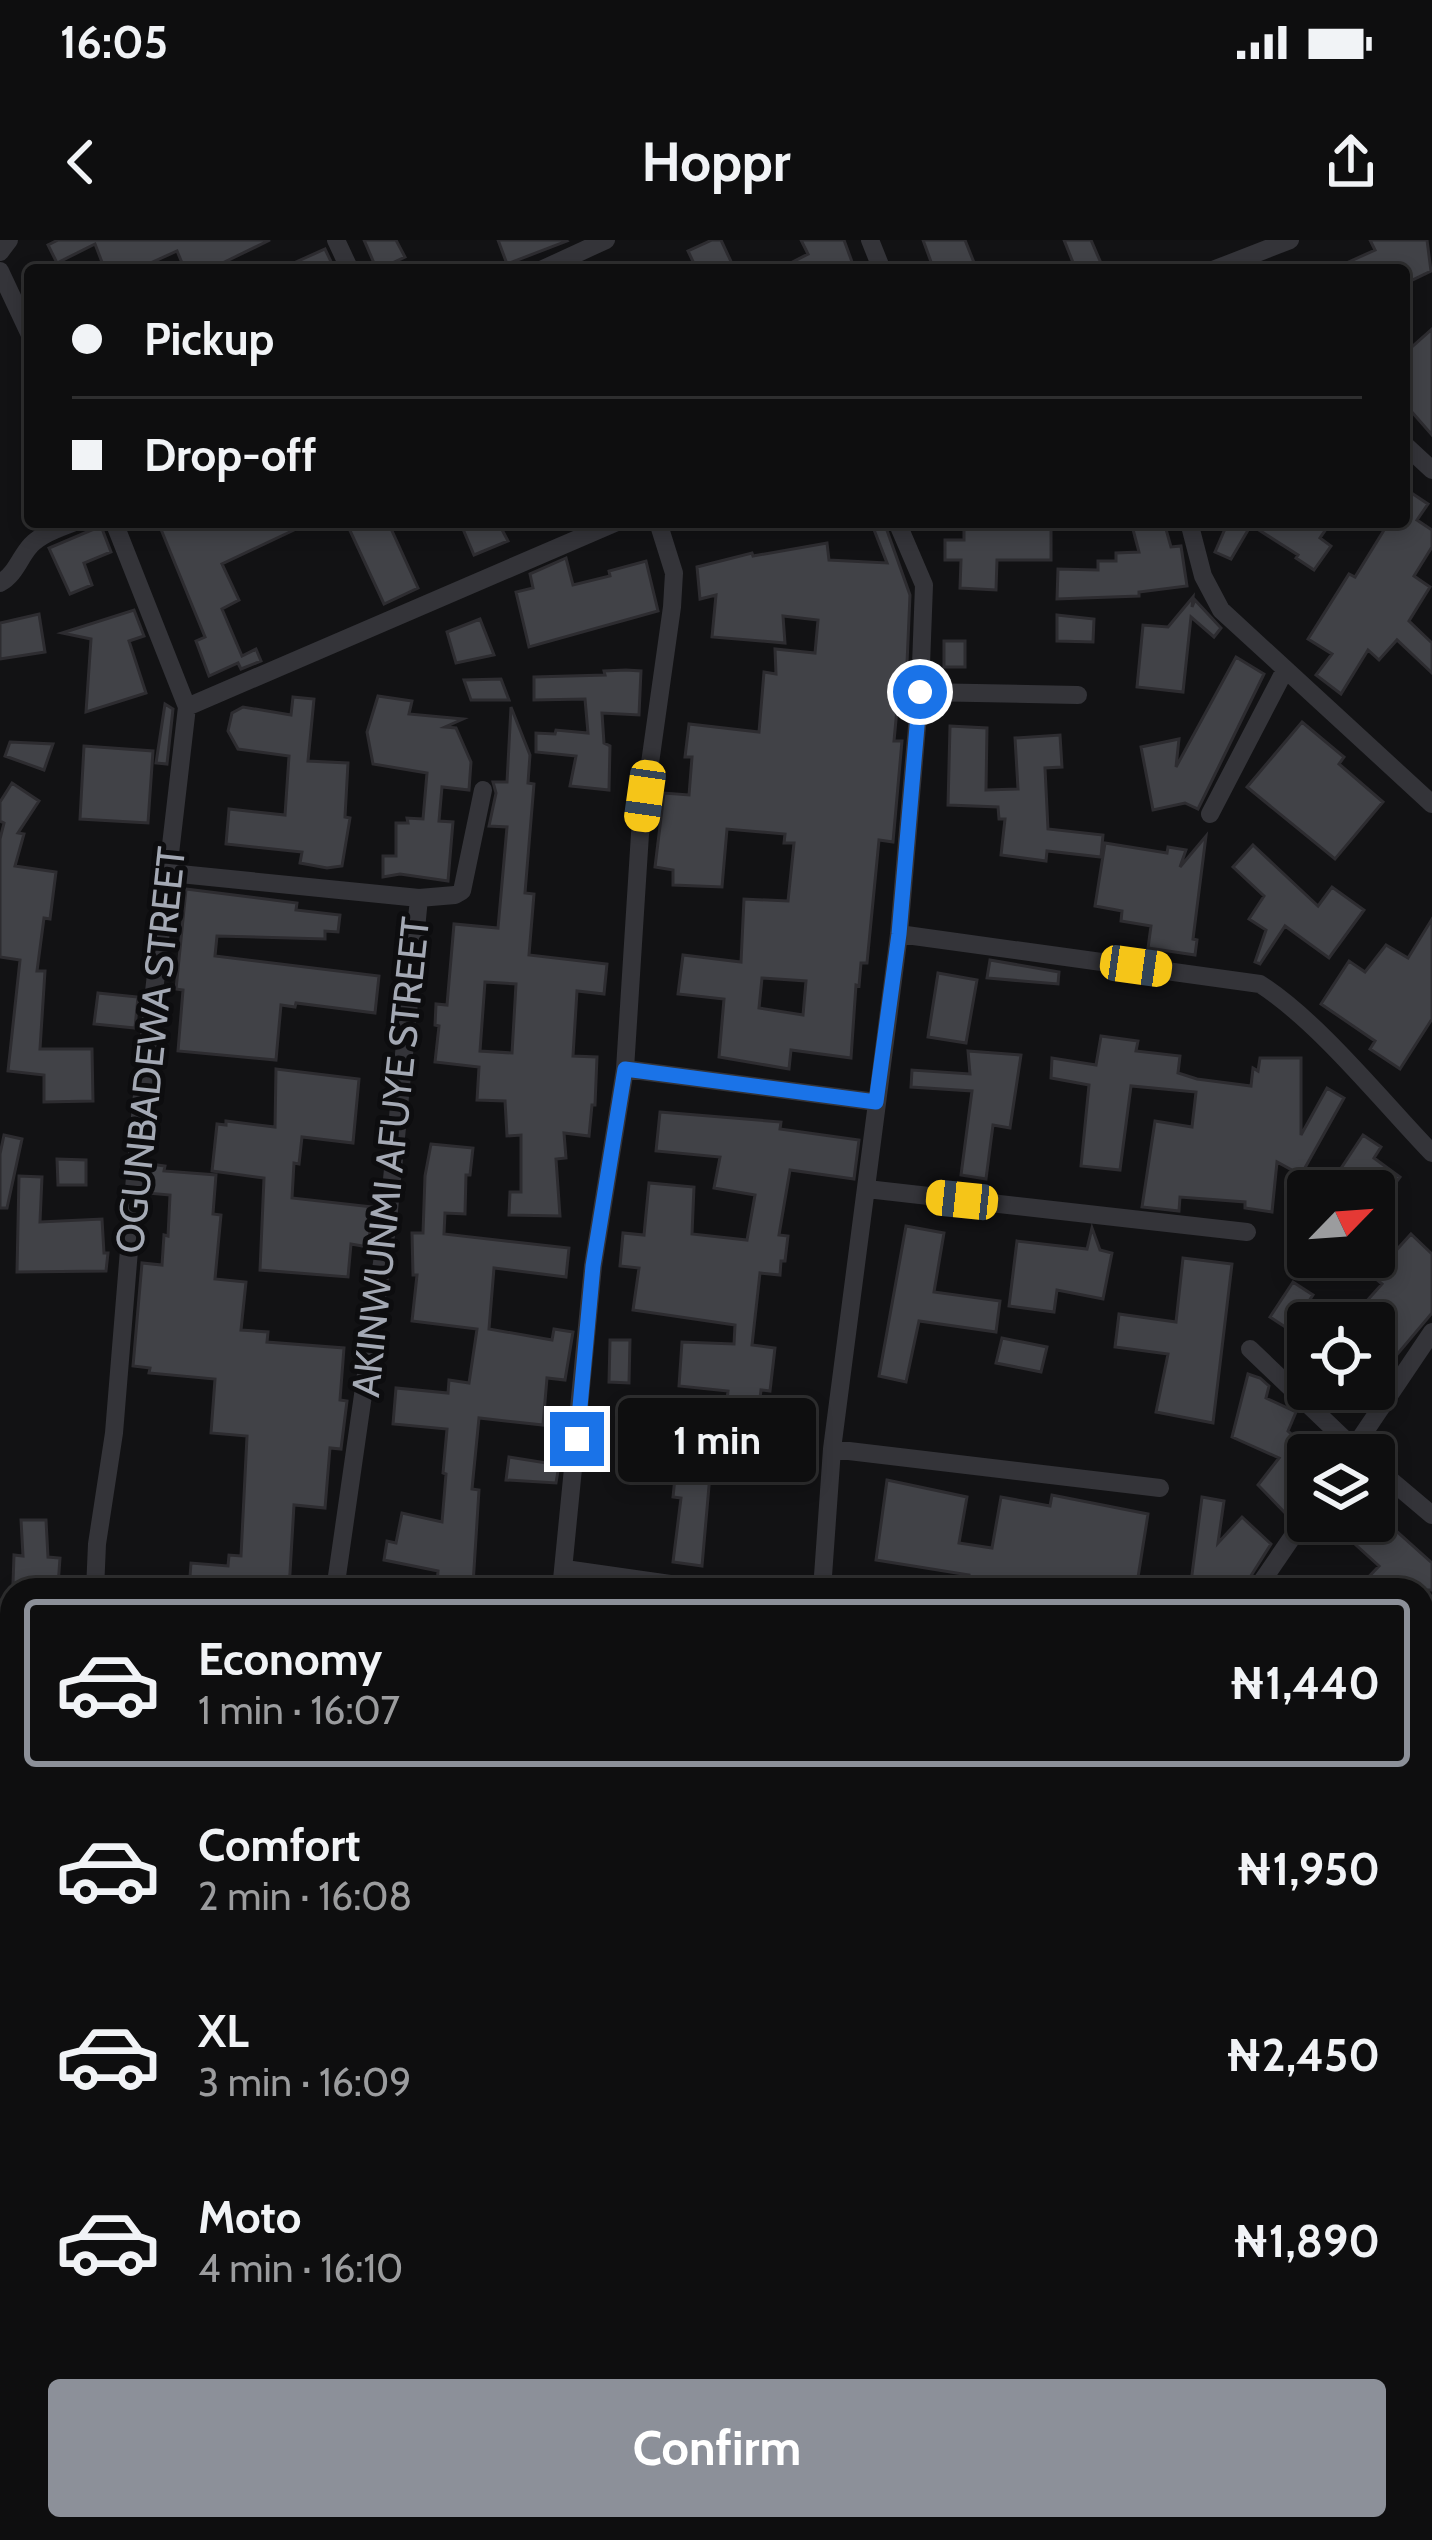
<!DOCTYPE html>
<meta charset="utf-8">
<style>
:root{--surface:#0e0e0f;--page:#1c1c1d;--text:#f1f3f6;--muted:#9b9c9e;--line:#2e2e2f;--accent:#8c9099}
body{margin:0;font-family:Cabin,sans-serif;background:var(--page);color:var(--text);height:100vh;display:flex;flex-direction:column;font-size:45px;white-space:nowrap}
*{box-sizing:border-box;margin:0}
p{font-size:39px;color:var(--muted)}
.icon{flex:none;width:66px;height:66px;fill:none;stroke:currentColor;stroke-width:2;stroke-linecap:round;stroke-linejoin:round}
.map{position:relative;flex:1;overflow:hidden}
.drawer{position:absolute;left:0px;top:1338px;width:1434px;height:963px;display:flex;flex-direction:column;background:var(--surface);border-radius:36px 36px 0 0;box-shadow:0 6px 18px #0003,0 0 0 3px var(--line)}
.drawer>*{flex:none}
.banner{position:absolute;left:24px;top:24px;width:1386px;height:264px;border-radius:12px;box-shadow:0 6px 18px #0003,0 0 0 3px var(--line);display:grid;align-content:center;height:264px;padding:0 48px;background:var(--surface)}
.needle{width:78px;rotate:65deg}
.fabs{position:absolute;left:1287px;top:930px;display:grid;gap:24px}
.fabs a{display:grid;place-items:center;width:108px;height:108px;border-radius:12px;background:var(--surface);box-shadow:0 6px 18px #0003,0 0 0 3px var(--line);font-size:60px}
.end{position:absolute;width:54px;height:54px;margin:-27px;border:15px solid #1a73e8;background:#fff;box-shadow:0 0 0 6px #fff}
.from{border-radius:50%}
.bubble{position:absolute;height:84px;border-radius:12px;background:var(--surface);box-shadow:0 6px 18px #0003,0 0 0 3px var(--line);font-size:39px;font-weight:700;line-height:84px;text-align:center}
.car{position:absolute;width:36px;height:72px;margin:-36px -18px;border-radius:15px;box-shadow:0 0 9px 3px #0007;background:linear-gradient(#f5c518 24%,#345 0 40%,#f5c518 0 76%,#345 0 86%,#f5c518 0)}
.banner b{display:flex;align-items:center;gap:42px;height:114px;font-size:45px}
.banner b+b{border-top:3px solid var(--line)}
.banner i{width:30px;height:30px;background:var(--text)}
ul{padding:21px 0 0;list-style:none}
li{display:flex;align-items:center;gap:36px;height:168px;margin:0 24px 18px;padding:0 24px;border:6px solid transparent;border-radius:12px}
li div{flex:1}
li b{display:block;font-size:45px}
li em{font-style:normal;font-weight:700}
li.current{border-color:var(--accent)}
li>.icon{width:108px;height:108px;stroke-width:1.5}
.primary-button{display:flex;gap:24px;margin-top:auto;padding:24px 48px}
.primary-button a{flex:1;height:138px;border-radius:12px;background:var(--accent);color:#fff;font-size:48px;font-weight:700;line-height:138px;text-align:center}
.status{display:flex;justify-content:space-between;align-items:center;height:84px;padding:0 60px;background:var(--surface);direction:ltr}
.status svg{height:33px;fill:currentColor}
header{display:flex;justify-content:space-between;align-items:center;height:156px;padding:0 48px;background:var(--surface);font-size:54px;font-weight:700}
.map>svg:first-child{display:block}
.building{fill:#414247;stroke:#2d2c30;stroke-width:3;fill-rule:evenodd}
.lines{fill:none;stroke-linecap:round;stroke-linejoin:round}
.minor{stroke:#343439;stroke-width:18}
.route{stroke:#1a73e8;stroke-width:15}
.labels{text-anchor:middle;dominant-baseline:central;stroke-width:10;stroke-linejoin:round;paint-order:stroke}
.street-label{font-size:39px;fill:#a4a9b4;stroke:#0d0d0f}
</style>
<div class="status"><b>16:05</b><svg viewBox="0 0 49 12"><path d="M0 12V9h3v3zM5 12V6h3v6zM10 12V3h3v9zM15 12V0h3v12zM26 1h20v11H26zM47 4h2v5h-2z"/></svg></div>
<header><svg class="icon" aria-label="back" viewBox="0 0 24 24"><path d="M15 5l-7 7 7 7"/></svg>Hoppr<svg class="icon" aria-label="share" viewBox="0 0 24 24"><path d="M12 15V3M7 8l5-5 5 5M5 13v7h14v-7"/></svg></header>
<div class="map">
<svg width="1432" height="2300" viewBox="0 0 1432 2300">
<rect width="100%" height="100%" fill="#121214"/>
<path class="building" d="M 58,0 L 270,0 L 208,30 L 185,30 L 177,11 L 144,26 L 146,30 L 105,30 L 95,4 L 57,23 L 48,5 Z
M 364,0 L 396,0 L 405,17 L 377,30 Z
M 498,0 L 566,0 L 567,1 L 507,24 Z
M 712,0 L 721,0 L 735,30 L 697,30 L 688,11 Z
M 801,0 L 844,0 L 855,30 L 777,30 L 808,14 Z
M 923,0 L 965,0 L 977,30 L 934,30 Z
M 1064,0 L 1091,0 L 1104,30 L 1076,30 Z
M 1370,0 L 1427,0 L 1431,31 L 1404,44 L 1404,30 L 1331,30 L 1375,10 Z
M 325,9 L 335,30 L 278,30 Z
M 1432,89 L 1432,195 L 1404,163 L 1404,114 Z
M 1404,248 L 1428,264 L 1417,280 L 1432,290 L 1432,307 L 1414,336 L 1430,347 L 1409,381 L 1432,403 L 1432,433 L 1397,400 L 1379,420 L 1368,410 L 1341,454 L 1316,435 L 1332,414 L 1308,399 L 1349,334 L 1355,337 L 1389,282 L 1404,282 Z
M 158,282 L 311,282 L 222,324 L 239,360 L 222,369 L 242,416 L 256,409 L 261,421 L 241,429 L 238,423 L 209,436 L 196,401 L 205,397 Z
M 346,282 L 388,282 L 418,348 L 384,364 Z
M 460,282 L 498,282 L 508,301 L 474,315 Z
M 871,282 L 884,282 L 910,355 L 905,469 L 897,469 L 894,501 L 902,501 L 893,602 L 879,600 L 867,723 L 861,723 L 859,746 L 856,745 L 851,818 L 791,810 L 789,829 L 719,817 L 724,759 L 678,754 L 683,715 L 741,722 L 744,659 L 788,661 L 794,603 L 784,603 L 785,594 L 727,589 L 722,647 L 673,645 L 673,630 L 655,627 L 664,553 L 689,555 L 692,517 L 685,517 L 689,484 L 759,492 L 764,432 L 776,434 L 775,409 L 815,413 L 818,380 L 783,376 L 785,403 L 712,397 L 716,355 L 700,359 L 697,327 L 752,313 L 753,316 L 827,303 L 829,320 L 887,323 ZM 762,738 L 806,741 L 803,775 L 759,768 Z
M 964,282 L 1051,282 L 1051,320 L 997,320 L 996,350 L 960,348 L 961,320 L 945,320 L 945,300 L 964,300 Z
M 1131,282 L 1164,282 L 1171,307 L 1181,306 L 1187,346 L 1139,352 L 1139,356 L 1057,359 L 1058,329 L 1098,330 L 1098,321 L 1116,321 L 1116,313 L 1139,312 Z
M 1228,282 L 1331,282 L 1320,298 L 1331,306 L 1314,330 L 1296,318 L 1298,315 L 1251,285 L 1231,319 L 1215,312 Z
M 101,286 L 111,312 L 84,323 L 92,345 L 70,354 L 49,308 Z
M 566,318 L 573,345 L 610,336 L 609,331 L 646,321 L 658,371 L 529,407 L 516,352 L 533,348 L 530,334 Z
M 1193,357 L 1192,367 L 1195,360 L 1221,388 L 1214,397 L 1191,377 L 1183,452 L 1137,447 L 1143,385 L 1168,387 Z
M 134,370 L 144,396 L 129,401 L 146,453 L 86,472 L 91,399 L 62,393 Z
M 39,374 L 45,412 L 0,419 L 0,383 Z
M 1057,375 L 1094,379 L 1093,402 L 1057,401 Z
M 480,379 L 494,415 L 456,423 L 447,392 Z
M 944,401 L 965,401 L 965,427 L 944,427 Z
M 1236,417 L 1264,434 L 1198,569 L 1185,563 L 1153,570 L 1141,507 L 1179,499 L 1176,527 Z
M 626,430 L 641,431 L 639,475 L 602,473 L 604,503 L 610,506 L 609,550 L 570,546 L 576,516 L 536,512 L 536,493 L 555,494 L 556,490 L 588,493 L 585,459 L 534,460 L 534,437 L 605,435 L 604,431 Z
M 501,439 L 509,460 L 471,460 L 464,440 Z
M 378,456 L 412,461 L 409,474 L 463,479 L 445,487 L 456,488 L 471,522 L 469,550 L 442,547 L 439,581 L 453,582 L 448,641 L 400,634 L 383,637 L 383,616 L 396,616 L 396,583 L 408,583 L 407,578 L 423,579 L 427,533 L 373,524 L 367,492 Z
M 293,457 L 314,459 L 308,521 L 348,523 L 345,577 L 350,578 L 342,626 L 327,628 L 300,623 L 302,612 L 226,604 L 229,569 L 285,575 L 289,516 L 238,509 L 228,491 L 232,473 L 243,467 L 291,475 Z
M 165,464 L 173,469 L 167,524 L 156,523 Z
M 511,467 L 530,515 L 528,543 L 534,544 L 525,653 L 534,654 L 529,715 L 607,724 L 604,754 L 577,751 L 573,816 L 597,817 L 595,865 L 592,865 L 589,896 L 564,893 L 566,918 L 556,919 L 560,976 L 509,975 L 510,952 L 521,952 L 521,895 L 507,896 L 505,861 L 477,860 L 479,827 L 435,822 L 439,786 L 435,785 L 436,764 L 447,765 L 454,684 L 498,688 L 507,587 L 489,586 L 496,553 L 493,542 L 507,542 ZM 485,742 L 516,744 L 512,813 L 480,811 Z
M 1302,482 L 1344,517 L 1339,524 L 1383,562 L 1335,619 L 1247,547 Z
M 950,486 L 987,488 L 986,550 L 1018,549 L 1015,498 L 1060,495 L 1062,527 L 1045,528 L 1048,589 L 1103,595 L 1101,617 L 1047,611 L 1046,621 L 1001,615 L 1005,579 L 999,579 L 998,567 L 948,565 Z
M 10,502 L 53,504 L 44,530 L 5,516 Z
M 84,506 L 153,511 L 148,583 L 80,579 Z
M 12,543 L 39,561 L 18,593 L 24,594 L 15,626 L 56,632 L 50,679 L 44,678 L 37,731 L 45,731 L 40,809 L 92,809 L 93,861 L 44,862 L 44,835 L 8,831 L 20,720 L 0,717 L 0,599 L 4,583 L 0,581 L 0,562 Z
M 1206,596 L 1193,699 L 1197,700 L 1195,715 L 1148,708 L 1151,686 L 1121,681 L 1122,671 L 1095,666 L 1105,603 L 1167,613 L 1168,607 L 1186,610 L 1180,627 Z
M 1253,605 L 1318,666 L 1332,647 L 1364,670 L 1329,718 L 1285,686 L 1260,724 L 1255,722 L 1266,690 L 1249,679 L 1264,656 L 1233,627 Z
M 186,649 L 297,663 L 296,670 L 340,675 L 338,692 L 325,691 L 325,699 L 217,696 L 215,716 L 379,736 L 375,773 L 296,763 L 295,767 L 281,765 L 276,820 L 178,811 L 183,750 L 176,749 Z
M 1432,679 L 1432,779 L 1400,829 L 1370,809 L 1375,801 L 1321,764 L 1349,721 L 1365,732 L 1386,705 L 1408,718 Z
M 990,720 L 1059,732 L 1058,744 L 987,738 Z
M 938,733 L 977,740 L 966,803 L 928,797 Z
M 98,753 L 138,757 L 135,788 L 94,784 Z
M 1101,796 L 1138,801 L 1136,811 L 1180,816 L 1178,833 L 1197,839 L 1251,846 L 1253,828 L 1258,831 L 1260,818 L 1301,818 L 1301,895 L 1327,848 L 1344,858 L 1301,935 L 1277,922 L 1272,972 L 1245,968 L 1245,962 L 1180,957 L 1179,971 L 1142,967 L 1155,881 L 1192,887 L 1196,852 L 1131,846 L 1120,930 L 1081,926 L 1089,845 L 1051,838 L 1052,818 L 1096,825 Z
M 968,811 L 1021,815 L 1010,888 L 993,885 L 986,939 L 961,935 L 972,851 L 911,847 L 912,830 L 970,834 Z
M 276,829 L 359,839 L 353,903 L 302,897 L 299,924 L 294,923 L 292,958 L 373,967 L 368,1007 L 351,1004 L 348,1037 L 260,1030 L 264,938 L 212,931 L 217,884 L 226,885 L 226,881 L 275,887 Z
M 660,872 L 781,882 L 780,889 L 859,900 L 854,939 L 790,930 L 779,995 L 788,996 L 785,1021 L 781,1021 L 780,1035 L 760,1033 L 752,1105 L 775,1108 L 770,1151 L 761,1150 L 754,1207 L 722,1202 L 728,1151 L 679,1146 L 682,1102 L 734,1104 L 735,1085 L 633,1070 L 639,1028 L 620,1026 L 623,993 L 644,995 L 649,943 L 694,947 L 692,994 L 747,1000 L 755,955 L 714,948 L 720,917 L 656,911 Z
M 4,895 L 22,899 L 7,968 L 0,968 L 0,914 Z
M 1363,895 L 1381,907 L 1374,918 L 1400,937 L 1374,972 L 1374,951 L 1326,951 Z
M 431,904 L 473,908 L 470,935 L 466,935 L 465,974 L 445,973 L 444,994 L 569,1008 L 566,1037 L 494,1028 L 489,1089 L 552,1100 L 554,1089 L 573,1092 L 565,1140 L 547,1138 L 543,1185 L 479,1178 L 472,1249 L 479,1250 L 473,1345 L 437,1343 L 438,1331 L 384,1320 L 387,1301 L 396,1303 L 402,1273 L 442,1282 L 446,1234 L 443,1233 L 447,1189 L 393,1184 L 396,1148 L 448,1153 L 449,1140 L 469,1143 L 477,1089 L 412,1081 L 417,1035 L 413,1035 L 412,993 L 423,993 L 425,936 Z
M 57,919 L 86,920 L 86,945 L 58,945 Z
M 150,924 L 165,926 L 164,931 L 216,935 L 213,974 L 221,975 L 215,1039 L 246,1042 L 241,1090 L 268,1092 L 267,1102 L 344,1108 L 340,1160 L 347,1161 L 341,1209 L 330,1208 L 325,1268 L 294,1265 L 289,1350 L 189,1350 L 191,1323 L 228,1326 L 229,1315 L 241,1316 L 247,1196 L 211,1193 L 215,1139 L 149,1133 L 150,1128 L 133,1126 L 142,1023 L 162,1025 L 164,995 L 168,996 L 170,955 L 147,953 Z
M 19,936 L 42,937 L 40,982 L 102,979 L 104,1013 L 108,1013 L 106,1031 L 17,1032 Z
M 906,986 L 944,993 L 934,1052 L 1000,1061 L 996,1092 L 919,1081 L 906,1142 L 879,1136 Z
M 1092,988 L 1100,1010 L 1112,1013 L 1103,1059 L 1057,1050 L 1054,1072 L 1009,1066 L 1017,1001 L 1087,1009 Z
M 1411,994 L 1432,1014 L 1432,1073 L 1374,1142 L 1374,1083 L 1347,1083 L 1382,1044 L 1360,1025 L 1366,1017 L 1374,1017 L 1376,1004 L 1391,1016 Z
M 1183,1018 L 1232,1024 L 1213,1183 L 1156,1172 L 1168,1114 L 1115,1107 L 1119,1074 L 1176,1082 Z
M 1293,1042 L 1313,1055 L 1309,1061 L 1336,1083 L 1308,1083 L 1308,1102 L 1270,1077 Z
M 1002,1098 L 1047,1107 L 1041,1132 L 996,1123 Z
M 610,1100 L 630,1100 L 629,1143 L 609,1142 Z
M 1248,1134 L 1260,1138 L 1269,1146 L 1266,1158 L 1296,1172 L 1288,1191 L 1308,1209 L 1308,1261 L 1298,1265 L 1289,1277 L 1258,1245 L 1279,1218 L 1232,1197 Z
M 678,1208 L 712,1212 L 702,1326 L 673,1322 L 681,1258 L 673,1257 Z
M 509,1217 L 559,1225 L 556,1243 L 506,1240 Z
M 887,1240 L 967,1257 L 959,1303 L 992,1308 L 1001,1257 L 1050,1266 L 1052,1255 L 1148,1274 L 1136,1350 L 968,1350 L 969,1335 L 876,1320 Z
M 1202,1257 L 1224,1261 L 1218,1303 L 1242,1277 L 1271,1304 L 1242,1350 L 1190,1350 Z
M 1374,1271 L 1432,1323 L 1432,1350 L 1356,1350 L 1379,1326 L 1346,1296 L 1359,1281 L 1374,1281 Z
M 21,1280 L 46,1280 L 48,1317 L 60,1318 L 58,1346 L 13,1343 L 14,1315 L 23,1316 Z"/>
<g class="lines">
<path class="minor" d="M 336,0 L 350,30
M 870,0 L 882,30
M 0,12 L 9,0
M 541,30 L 606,0
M 1213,30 L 1290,0
M 0,31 L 30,95
M 1404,204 L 1432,230
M 1189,282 L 1203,336 L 1221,370 L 1432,564
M 0,343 C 16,334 19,318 31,305 C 43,293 60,288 75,282
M 920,452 L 1078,455
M 187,467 L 617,282
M 1210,574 L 1285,430
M 170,633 L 419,658 L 388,981 L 335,1350
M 419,658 L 455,655 L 462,651 L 483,550
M 899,694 L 1260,744 C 1320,783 1381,860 1432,913
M 625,829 L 876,862
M 867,949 L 1247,992
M 1250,1109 L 1361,1215
M 832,1209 L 1160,1248
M 1349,1215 L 1432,1092
M 1374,1226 L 1432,1275
M 565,1329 L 712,1350
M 95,1350 L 97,1304 L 114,1193 L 141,864 L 187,467 L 114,282
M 561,1350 L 593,1026 L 625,829 L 640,594 L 672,367 L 674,333 L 658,282
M 822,1350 L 832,1209 L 899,694 L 920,452 L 924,345 L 897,282
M 1256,1350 L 1308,1274
M 0,1489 L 12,1484
M 1422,1565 L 1432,1550
M 1422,1736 L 1432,1744
M 0,1866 L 12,1863
M 1422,1901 L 1432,1885
M 0,1987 L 12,2028
M 88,2289 L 91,2300
M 1040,2289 L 1053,2300
M 854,2300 L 862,2289
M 1113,2300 L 1122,2289"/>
</g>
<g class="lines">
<path class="route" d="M 577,1199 L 593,1026 L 625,829 L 876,862 L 899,694 L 920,452"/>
</g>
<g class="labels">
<g class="street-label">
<text transform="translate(150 810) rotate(-84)">OGUNBADEWA STREET</text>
<text transform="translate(390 917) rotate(-84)">AKINWUNMI AFUYE STREET</text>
</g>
</g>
</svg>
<div class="fabs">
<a><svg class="needle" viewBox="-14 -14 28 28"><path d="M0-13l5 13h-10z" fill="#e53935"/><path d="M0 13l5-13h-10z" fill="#9b9c9e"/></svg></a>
<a><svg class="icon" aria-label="locate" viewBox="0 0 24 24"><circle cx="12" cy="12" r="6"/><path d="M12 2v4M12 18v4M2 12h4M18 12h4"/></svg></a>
<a><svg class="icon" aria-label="layers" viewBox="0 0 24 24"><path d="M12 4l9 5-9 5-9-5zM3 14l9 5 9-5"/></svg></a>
</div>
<i class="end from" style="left:920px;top:452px"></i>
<i class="end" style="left:577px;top:1199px"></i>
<div class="bubble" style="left:618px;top:1158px;width:198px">1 min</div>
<i class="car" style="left:645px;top:556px;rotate:188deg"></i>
<i class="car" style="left:1136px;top:726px;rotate:98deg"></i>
<i class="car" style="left:962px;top:960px;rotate:276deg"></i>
<div class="banner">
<b><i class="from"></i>Pickup</b>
<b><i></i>Drop-off</b>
</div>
<section class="drawer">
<ul>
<li class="current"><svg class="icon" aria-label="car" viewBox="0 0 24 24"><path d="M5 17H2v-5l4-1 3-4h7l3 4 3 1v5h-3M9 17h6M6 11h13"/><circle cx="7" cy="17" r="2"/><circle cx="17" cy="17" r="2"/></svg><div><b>Economy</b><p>1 min · 16:07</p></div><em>₦1,440</em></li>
<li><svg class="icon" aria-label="car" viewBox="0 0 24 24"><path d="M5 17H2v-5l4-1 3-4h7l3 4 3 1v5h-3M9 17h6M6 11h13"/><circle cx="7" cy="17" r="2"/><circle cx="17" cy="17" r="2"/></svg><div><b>Comfort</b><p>2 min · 16:08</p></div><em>₦1,950</em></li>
<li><svg class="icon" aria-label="car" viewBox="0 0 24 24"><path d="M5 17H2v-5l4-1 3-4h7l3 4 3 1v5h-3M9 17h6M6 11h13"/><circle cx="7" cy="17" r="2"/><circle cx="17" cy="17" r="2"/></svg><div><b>XL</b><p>3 min · 16:09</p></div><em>₦2,450</em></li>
<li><svg class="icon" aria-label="car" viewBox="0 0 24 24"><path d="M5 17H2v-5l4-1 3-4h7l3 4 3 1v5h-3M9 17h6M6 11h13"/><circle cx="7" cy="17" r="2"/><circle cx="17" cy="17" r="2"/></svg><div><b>Moto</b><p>4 min · 16:10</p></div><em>₦1,890</em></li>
</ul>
<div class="primary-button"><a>Confirm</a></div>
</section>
</div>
